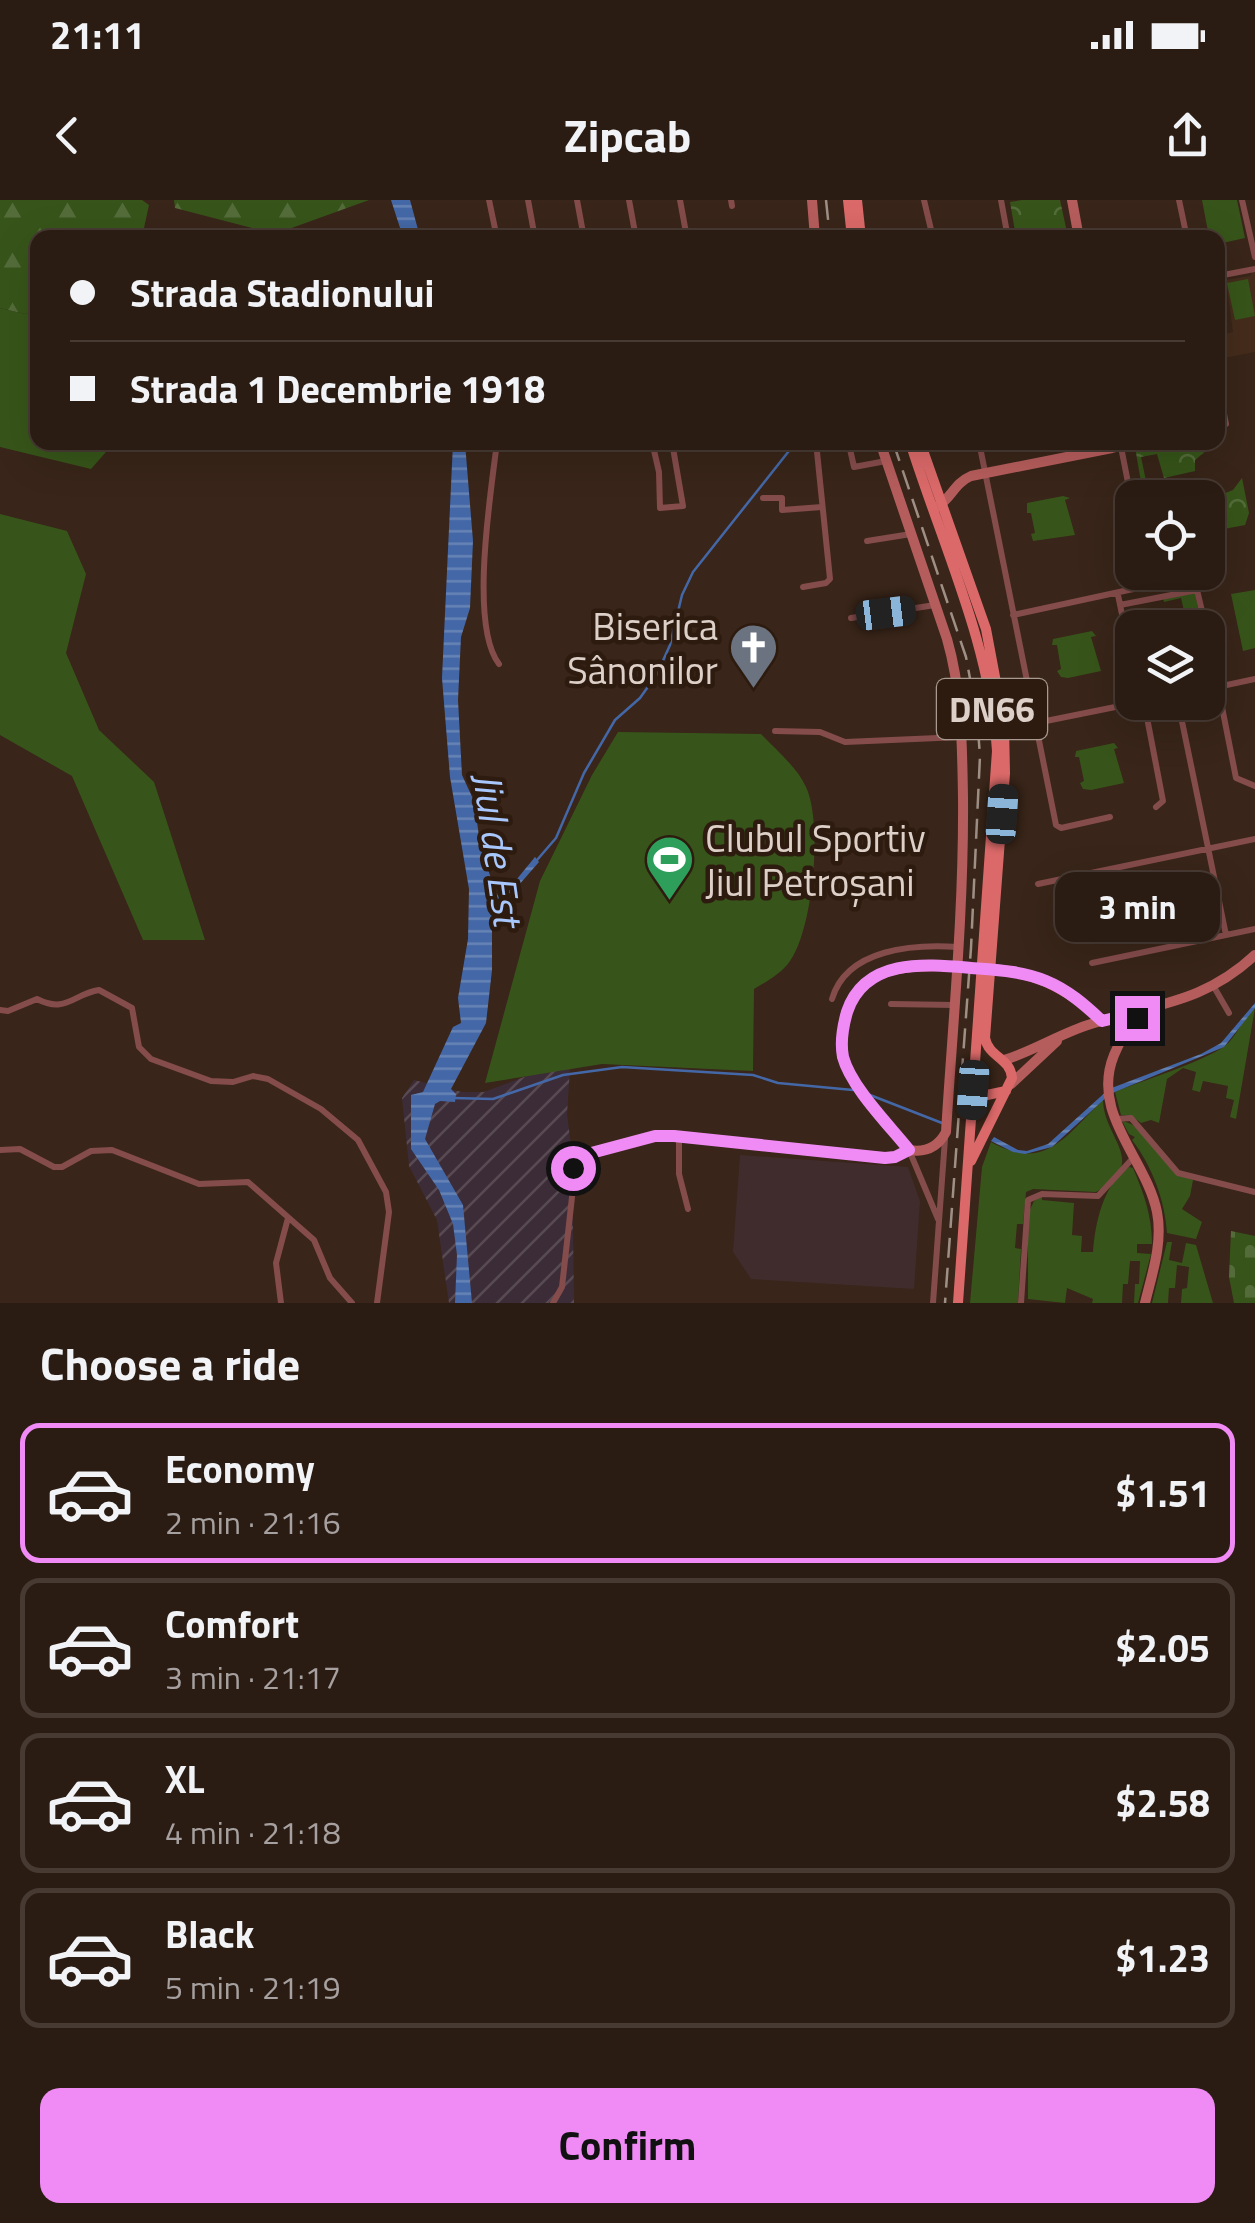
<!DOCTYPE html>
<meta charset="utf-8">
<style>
:root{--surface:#2b1c13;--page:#372921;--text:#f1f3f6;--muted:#a6a1a0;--line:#473a33;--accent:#f08bf5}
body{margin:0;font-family:"Titillium Web",sans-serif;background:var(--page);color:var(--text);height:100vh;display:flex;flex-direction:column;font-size:38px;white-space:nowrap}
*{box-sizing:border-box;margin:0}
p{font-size:32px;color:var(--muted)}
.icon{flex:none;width:55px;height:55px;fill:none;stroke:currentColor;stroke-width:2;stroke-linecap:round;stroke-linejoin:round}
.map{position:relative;height:1103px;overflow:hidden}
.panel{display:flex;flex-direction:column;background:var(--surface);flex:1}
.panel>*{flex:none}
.banner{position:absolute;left:30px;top:30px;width:1195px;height:220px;border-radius:20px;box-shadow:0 10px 40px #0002,0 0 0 2px var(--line);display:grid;align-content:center;height:220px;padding:0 40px;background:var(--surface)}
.tools{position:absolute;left:1115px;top:280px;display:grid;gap:20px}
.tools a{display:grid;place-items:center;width:110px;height:110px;border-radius:20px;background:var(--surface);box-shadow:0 10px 40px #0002,0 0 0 2px var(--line);font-size:50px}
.end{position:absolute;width:45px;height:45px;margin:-22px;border:12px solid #f08bf5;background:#111;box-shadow:0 0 0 5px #111}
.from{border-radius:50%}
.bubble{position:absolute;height:70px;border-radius:20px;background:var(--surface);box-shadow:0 10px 40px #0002,0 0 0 2px var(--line);font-size:32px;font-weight:700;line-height:70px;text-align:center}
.car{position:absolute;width:30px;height:60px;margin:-30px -15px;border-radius:12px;box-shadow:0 0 8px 2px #0007;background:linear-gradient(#222 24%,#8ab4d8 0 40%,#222 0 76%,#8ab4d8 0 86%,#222 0)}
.banner b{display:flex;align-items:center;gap:35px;height:95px;font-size:38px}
.banner b+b{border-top:2px solid var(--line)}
.banner i{width:25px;height:25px;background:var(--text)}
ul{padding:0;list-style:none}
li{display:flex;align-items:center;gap:30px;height:140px;margin:0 20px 15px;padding:0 20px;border:5px solid var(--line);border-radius:20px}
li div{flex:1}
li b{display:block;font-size:38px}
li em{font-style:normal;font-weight:700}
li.current{border-color:var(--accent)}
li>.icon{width:90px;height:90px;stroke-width:1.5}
h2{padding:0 40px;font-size:45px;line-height:120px}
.cta{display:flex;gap:20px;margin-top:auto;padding:20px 40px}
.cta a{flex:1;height:115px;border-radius:20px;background:var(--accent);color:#111;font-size:40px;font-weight:700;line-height:115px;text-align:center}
.status{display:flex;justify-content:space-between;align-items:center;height:70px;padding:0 50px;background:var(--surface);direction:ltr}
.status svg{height:28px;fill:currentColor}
header{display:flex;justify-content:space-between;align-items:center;height:130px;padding:0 40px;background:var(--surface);font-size:45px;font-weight:700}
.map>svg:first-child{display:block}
.commercial{fill:#402c2c}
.industrial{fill:url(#industrial-furrows)}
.built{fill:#452c1c}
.grass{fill:#37551a}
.forest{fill:url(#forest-firs)}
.cemetery{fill:url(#cemetery-stones)}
.park{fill:url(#park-crowns)}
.water{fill:url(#water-rules)}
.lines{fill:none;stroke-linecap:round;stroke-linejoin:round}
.stream{stroke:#4468a7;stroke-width:2.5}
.street{stroke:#844c4b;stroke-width:6}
.secondary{stroke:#b55d5c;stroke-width:10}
.primary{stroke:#db6969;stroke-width:10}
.rail{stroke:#9f9086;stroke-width:2.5;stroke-dasharray:20 10;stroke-linecap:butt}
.secondary-bridge{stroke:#b55d5c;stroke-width:10}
.route{stroke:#f08bf5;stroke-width:12}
.labels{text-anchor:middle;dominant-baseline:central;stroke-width:9;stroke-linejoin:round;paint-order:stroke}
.shield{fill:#2e1b0f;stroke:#a89a90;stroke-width:2.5}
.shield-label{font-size:35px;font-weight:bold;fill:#ddd0c8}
.poi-label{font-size:38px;fill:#ddd0c8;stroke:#2e1b0f;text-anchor:end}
.water-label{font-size:40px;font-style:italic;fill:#a8c7fd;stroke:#2e1b0f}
</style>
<div class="status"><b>21:11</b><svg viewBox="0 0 49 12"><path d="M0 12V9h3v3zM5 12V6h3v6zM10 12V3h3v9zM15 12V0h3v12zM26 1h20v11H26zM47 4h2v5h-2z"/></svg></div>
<header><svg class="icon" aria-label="back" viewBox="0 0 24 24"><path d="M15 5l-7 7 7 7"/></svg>Zipcab<svg class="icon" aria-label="share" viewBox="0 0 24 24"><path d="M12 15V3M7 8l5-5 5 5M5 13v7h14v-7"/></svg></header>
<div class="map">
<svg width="1255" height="1103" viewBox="0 0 1255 1103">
<defs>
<pattern id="industrial-furrows" width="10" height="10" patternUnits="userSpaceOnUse" patternTransform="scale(2.5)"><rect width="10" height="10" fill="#3c2c37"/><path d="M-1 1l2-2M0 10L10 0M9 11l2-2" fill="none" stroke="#584a52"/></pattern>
<pattern id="forest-firs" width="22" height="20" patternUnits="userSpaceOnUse" patternTransform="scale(2.5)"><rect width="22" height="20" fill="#37551a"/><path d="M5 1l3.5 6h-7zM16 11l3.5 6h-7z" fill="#546c3a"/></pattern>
<pattern id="cemetery-stones" width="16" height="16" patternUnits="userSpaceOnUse" patternTransform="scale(2.5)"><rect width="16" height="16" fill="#37551a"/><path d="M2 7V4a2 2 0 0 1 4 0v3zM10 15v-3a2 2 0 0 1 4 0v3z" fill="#546c3a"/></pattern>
<pattern id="park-crowns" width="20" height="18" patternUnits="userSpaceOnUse" patternTransform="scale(2.5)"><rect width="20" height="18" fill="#37551a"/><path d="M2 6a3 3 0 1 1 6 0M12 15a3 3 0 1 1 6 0" fill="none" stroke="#546c3a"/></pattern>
<pattern id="water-rules" width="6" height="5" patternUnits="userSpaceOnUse" patternTransform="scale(2.5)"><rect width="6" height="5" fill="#4468a7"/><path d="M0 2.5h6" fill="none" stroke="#6783b5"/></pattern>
</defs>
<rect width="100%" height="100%" fill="#392519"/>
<path class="commercial" d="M 740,955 L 908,967 L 920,1001 L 914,1089 L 751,1079 L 733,1052 Z"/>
<path class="industrial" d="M 545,869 L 570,869 L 567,914 L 572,953 L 574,1103 L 449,1103 L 437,1020 L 409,966 L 402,898 L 414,880 L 462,892 L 484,892 Z"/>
<path class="built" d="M 1252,72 L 1255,72 L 1255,152 L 1218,159 L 1218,136 L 1233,132 L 1226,80 L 1250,76 Z"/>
<path class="grass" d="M 1202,0 L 1237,0 L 1245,38 L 1218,44 L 1218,38 L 1209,37 Z
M 1248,79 L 1255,116 L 1235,120 L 1227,83 Z
M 0,108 L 25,114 L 37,112 L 38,242 L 125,243 L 113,244 L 91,269 L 0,247 Z
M 1063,296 L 1070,298 L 1065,300 L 1075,335 L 1033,341 L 1031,334 L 1035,333 L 1031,313 L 1027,313 L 1027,303 Z
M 0,314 L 67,331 L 86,374 L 66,453 L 99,530 L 154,582 L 205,740 L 143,740 L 72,576 L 0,535 Z
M 1255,390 L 1255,448 L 1243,451 L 1231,394 Z
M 1195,393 L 1201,422 L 1188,424 L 1188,427 L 1169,427 L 1167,414 L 1184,411 L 1181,398 L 1164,402 L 1163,398 Z
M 1092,431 L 1096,436 L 1091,437 L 1101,471 L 1068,478 L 1061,477 L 1057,471 L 1061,469 L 1057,445 L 1052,445 L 1053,439 Z
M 618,532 L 761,534 C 776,550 797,567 806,587 C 823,623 813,729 790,761 C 782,773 766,782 754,789 L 753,871 L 602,864 L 485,883 L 540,681 L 592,575 Z
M 1114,543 L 1118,548 L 1114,549 L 1124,583 L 1091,590 L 1083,589 L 1080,583 L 1084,581 L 1079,557 L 1075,557 L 1076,551 Z
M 1255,808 L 1236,919 L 1230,917 L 1234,900 L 1226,898 L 1228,886 L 1203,881 L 1200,892 L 1192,890 L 1196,872 L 1183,868 L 1167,879 L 1159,923 L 1151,920 L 1141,923 L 1132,916 L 1121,915 L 1115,892 C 1141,881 1206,861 1226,845 C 1238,835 1242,818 1255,808 Z
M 1103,900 C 1104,940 1150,962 1096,992 L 1033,989 L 1026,992 L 1023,1024 L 1017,1024 L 1015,1048 L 1021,1049 L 1018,1103 L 970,1103 L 982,967 L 991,942 C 1046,973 1066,935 1103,900 Z
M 1122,921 C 1149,925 1158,968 1193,980 L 1190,996 L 1182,1009 L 1202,1022 L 1196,1039 L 1167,1033 C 1165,1000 1152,966 1132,940 L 1135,937 L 1129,934 Z
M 1129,967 L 1133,968 C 1144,994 1152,1016 1152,1044 L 1137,1044 L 1137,1053 L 1151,1054 L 1138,1103 L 1134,1103 L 1135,1084 L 1139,1084 L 1140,1061 L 1130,1061 L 1128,1084 L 1123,1084 L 1122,1103 L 1092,1103 L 1093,1099 L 1067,1088 L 1065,1103 L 1028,1099 L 1028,1014 L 1034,1001 L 1042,996 L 1042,1000 L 1074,1003 L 1072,1035 L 1082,1036 L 1081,1052 L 1093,1052 C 1095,1024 1103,984 1129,967 Z
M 1167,1042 L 1172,1042 L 1169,1060 L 1182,1063 L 1186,1043 L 1196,1045 L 1213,1103 L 1181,1103 L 1182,1089 L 1187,1088 L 1189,1067 L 1177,1065 L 1175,1088 L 1169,1088 L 1168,1103 L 1152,1103 Z"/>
<path class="forest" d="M 0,0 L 142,0 L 149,5 L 142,37 L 38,38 L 37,112 L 25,114 L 0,108 Z
M 174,0 L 369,0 L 275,34 L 175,8 Z"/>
<path class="cemetery" d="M 1231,1031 L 1255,1036 L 1255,1103 L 1234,1103 L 1229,1077 Z"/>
<path class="park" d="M 1022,0 L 1060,0 L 1068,37 L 1016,37 L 1010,2 Z
M 1150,242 L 1212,242 L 1213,245 L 1195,260 L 1195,271 L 1164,278 L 1157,254 L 1141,257 L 1146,281 L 1141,282 L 1135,247 Z
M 1197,278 L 1201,286 L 1191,297 L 1170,297 L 1168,289 L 1166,297 L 1145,297 L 1143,290 Z
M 1242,278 L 1249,313 L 1245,325 L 1208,332 L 1208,298 L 1194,297 L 1203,288 L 1221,294 L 1225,307 L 1223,294 L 1233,290 Z"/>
<path class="water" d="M 391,0 L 410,0 L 420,37 L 403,37 Z
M 453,243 L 465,243 L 473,341 L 470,408 L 461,437 L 458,500 L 462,575 L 474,601 L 481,650 L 497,695 L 512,685 L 535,657 L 539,662 L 518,686 L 492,708 L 492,770 L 486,823 L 451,889 L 456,894 L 455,902 L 440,901 L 435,904 L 425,939 L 463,1005 L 472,1103 L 455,1103 L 457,1055 L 453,1024 L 439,990 L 411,949 L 411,895 L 423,892 L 453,827 L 461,823 L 458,798 L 468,739 L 469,689 L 450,577 L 442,478 Z
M 1255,803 L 1255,808 L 1224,847 L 1110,894 L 1052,947 L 1025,954 L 1013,952 L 991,941 L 994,937 L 1018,950 L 1027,951 L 1048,944 L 1109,889 L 1201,854 L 1221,843 Z"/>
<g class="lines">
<path class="stream" d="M 537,660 L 556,638 L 584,573 L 615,520 L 640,498 L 657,474 L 670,445 L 682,395 L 693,372 L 796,242
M 870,895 L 942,923
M 453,898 L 493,899 L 563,875 L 622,867 L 753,875 L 778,883 L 853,890"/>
<path class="street" d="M 489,0 L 497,38
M 528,0 L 535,38
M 577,0 L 584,38
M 629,0 L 636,38
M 680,0 L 687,38
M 731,0 L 732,6
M 924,0 L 933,38
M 1001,0 L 1008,38
M 1179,0 L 1187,38
M 1242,0 L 1255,57
M 1218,76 L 1255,69
M 1218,184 L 1226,224
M 497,242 C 491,292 469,425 499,464
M 652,242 L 659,272 L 660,308 L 683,306 L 672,242
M 979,242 L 1056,625 L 1061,628 L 1110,617
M 980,247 L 1002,242
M 1121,247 L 1132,303
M 850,249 L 854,267 L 886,261
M 763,298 L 782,298 L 782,310 L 822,307
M 867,341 L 911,334
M 803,387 L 826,383 L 830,379 L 816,242
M 1118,395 L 1132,463
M 1120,405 L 1197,390 L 1206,428
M 1013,415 L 1147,386 L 1145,372
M 851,418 L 935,405
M 1208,436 L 1236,578 L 1255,586
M 1208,489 L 1255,479
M 1144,502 L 1163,601 L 1156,607
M 1178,502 L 1226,735
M 1036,523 L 1140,502
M 775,531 L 820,532 L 845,542 L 961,537
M 1038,684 L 1255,639
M 1092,763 L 1255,729
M 1214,787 L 1229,813
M 832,799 C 847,748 915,744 958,747
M 891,804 L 954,805
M 0,810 L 8,811 L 37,799 C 66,814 73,794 99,790 L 132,808 L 139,847 L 151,859 L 211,881 L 233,882 L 253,876 L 268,879 L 321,909 L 358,940 L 386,992 L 389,1012 L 377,1103
M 1116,919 L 1131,918 L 1178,973 L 1255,992
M 679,937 L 679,974 L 688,1009
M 0,950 L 20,949 L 54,967 L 62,967 L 91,951 L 112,950 L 199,984 L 248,982 L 314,1040 L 330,1078 L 352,1103
M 281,1103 L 276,1063 L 288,1018
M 553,1103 L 562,1087 L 576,961 L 580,956 L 666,935 L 885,958 L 895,957 L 909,950 L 938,1019
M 933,1103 L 945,939
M 1021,1103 L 1028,1000 L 1042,994 L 1098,996 L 1134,957"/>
<path class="secondary" d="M 812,0 L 815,38
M 1072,0 L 1079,38
M 880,242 L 947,439 C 962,491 962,543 963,597 C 964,709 953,821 946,932 C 938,947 926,953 909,950 C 888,924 857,895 845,863 C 840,848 842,832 845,817 C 858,769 901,765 944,766
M 936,307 C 950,301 954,283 971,276 L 1112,248 L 1120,246 L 1120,242
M 1003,770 C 1043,776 1073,793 1102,821
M 1144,811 C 1130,823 1121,838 1114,855 C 1090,914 1146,958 1157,1012 C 1163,1043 1152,1074 1145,1103
M 1004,860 C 1034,851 1061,833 1091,824 C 1154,804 1204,803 1255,755
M 1011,884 L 1057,841"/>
<path class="primary" d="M 848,0 L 852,38
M 857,0 L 861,38
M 910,242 C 942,344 990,443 997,551 L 958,1103
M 920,242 L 986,429 L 1004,525 L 1005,573 L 985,838 C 989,858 1010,857 1012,878 L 971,961
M 974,882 L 987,895 L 1006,891"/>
<path class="rail" d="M 826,0 L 830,38
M 893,242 L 966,457 L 977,516 L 980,556 L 971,748 L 945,1103"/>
<path class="secondary-bridge" d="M 944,766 L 1003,770"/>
</g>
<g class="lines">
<path class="route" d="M 573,968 L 580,956 L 655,936 L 674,936 L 885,958 L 895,957 L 909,950 C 889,925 851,887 843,857 C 840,842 843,826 847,812 C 865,758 925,764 971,768 C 997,770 1022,771 1046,781 C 1068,790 1085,805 1102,821 L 1144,811 L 1137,818"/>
</g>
<defs>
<symbol id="church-pin" viewBox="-11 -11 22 30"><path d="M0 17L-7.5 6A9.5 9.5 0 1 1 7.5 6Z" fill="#6b7280" stroke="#2e1b0f"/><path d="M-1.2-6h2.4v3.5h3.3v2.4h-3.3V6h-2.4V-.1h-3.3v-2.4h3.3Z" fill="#fff"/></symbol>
<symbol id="stadium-pin" viewBox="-11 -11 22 30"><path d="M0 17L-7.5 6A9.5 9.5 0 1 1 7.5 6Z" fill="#2e9e5b" stroke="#2e1b0f"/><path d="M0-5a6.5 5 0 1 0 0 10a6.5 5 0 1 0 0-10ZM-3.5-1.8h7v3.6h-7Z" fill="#fff"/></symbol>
</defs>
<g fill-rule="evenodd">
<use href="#church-pin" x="726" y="420" width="55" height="75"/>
<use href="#stadium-pin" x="642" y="632" width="55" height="75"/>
</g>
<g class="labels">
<rect class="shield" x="937" y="479" width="110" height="60" rx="8"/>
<g class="shield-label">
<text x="992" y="509">DN66</text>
</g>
<g class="poi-label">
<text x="718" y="426">Biserica<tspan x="718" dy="44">Sânonilor</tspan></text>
<text x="705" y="638" text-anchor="start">Clubul Sportiv<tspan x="705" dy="44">Jiul Petroșani</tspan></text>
</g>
<g class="water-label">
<text transform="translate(498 649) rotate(82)">Jiul de Est</text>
</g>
</g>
</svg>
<div class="tools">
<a><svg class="icon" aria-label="locate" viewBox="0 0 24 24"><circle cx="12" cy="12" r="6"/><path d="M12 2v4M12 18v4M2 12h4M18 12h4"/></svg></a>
<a><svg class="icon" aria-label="layers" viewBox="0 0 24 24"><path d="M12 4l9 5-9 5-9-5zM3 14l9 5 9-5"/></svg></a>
</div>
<i class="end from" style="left:573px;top:968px"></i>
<i class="end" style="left:1137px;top:818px"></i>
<div class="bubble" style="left:1055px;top:672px;width:165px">3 min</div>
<i class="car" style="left:886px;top:413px;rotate:83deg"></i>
<i class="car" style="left:1002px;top:614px;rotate:4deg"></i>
<i class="car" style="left:973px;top:890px;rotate:184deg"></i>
<div class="banner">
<b><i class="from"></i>Strada Stadionului</b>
<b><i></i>Strada 1 Decembrie 1918</b>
</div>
</div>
<section class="panel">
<h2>Choose a ride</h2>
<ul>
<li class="current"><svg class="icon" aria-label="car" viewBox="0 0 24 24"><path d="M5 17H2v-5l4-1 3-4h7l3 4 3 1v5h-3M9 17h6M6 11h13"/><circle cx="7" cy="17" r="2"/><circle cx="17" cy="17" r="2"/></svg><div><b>Economy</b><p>2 min · 21:16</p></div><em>$1.51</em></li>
<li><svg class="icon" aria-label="car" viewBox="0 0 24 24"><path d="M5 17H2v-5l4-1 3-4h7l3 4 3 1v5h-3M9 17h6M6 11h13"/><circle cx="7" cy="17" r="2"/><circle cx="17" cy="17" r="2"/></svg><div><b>Comfort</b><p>3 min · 21:17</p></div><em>$2.05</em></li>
<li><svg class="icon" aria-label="car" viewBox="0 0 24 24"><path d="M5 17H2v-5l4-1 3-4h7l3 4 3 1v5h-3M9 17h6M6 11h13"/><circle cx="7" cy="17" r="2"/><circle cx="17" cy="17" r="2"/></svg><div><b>XL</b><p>4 min · 21:18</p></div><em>$2.58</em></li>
<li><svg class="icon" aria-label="car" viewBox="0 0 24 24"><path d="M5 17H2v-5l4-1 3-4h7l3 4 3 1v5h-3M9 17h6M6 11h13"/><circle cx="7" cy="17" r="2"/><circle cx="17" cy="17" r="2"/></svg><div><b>Black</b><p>5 min · 21:19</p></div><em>$1.23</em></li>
</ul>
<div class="cta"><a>Confirm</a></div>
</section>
